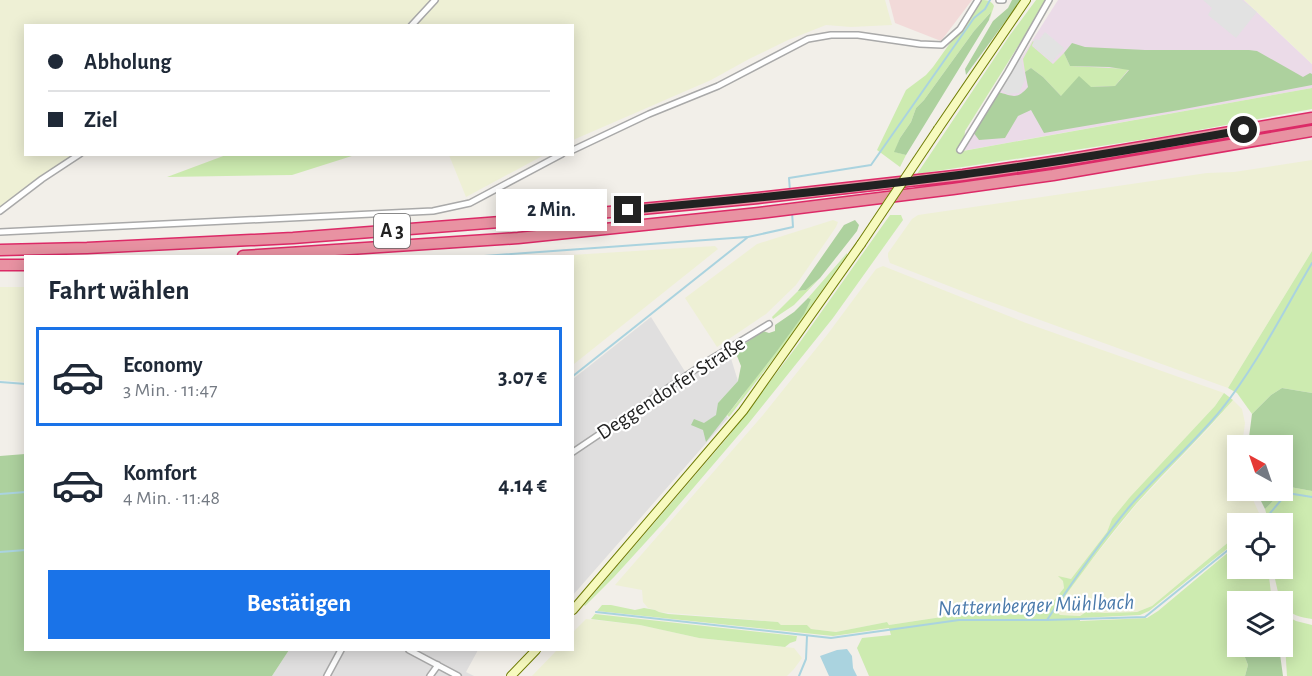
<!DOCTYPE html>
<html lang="de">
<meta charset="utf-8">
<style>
:root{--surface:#fff;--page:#f6f6f7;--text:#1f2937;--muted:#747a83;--line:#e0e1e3;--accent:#1a73e8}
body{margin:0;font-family:"Alegreya Sans",sans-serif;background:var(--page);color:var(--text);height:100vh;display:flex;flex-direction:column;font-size:22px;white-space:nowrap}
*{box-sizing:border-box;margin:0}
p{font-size:20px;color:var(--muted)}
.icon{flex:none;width:33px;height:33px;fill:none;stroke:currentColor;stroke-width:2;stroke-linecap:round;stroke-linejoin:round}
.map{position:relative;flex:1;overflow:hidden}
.drawer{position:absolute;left:24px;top:255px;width:550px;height:396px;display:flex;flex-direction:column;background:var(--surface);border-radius:0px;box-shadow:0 3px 15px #0003}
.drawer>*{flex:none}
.banner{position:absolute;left:24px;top:24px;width:550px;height:132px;border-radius:0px;box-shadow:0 3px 15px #0003;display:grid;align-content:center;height:132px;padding:0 24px;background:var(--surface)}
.needle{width:39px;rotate:320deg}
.tools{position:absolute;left:1227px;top:435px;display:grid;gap:12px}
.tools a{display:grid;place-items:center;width:66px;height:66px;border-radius:0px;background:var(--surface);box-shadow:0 3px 15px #0003;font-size:30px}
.end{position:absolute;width:27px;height:27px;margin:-14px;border:8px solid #222;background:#fff;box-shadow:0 0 0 3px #fff}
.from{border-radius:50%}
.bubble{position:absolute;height:42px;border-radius:0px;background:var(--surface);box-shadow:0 3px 15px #0003;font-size:20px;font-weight:600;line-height:42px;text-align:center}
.banner b{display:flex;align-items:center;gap:21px;height:57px;font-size:22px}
.banner b+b{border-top:2px solid var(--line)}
.banner i{width:15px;height:15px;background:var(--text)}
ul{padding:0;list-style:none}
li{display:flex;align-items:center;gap:18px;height:99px;margin:0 12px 9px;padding:0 12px;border:3px solid transparent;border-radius:0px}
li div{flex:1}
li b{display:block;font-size:22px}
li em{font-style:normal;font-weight:600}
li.current{border-color:var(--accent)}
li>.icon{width:54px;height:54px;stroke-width:1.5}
h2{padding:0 24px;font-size:27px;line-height:72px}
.cta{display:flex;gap:12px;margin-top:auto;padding:12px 24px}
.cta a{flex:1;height:69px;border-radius:0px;background:var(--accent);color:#fff;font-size:24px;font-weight:600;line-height:69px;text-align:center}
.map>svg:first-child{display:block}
.residential{fill:#e0dfdf}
.commercial{fill:#f2dad9}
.industrial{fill:#ebdbe8}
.farmland{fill:#eef0d5}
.grass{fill:#cdebb0}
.forest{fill:#add19e}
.parking{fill:#e2e2e2}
.water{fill:#aad3df}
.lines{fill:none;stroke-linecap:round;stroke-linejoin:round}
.stream{stroke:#aad3df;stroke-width:2}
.street-casing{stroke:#a9a9a9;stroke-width:8}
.secondary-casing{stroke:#707d05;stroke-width:10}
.highway-casing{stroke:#dc2a67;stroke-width:13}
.street{stroke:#fff;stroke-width:5}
.secondary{stroke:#f7fabf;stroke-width:8}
.highway{stroke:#e892a2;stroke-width:10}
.secondary-bridge-casing{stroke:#707d05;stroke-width:10;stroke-linecap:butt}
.secondary-bridge{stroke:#f7fabf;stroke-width:8}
.route{stroke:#222;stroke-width:8}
.labels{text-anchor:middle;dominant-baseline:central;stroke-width:4.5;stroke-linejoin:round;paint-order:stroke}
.shield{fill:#fff;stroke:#646464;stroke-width:1.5}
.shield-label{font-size:20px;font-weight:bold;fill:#222}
.street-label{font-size:21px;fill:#222;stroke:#fff}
.water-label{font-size:22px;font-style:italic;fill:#4a7aab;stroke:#fff}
</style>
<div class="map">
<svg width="1312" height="676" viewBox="0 0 1312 676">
<rect width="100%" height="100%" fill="#f2efe9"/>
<path class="residential" d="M 651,317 L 689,378 L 729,352 L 738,381 L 718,403 L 728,418 L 573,595 L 573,379 Z
M 289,650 L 478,650 L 466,672 L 474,676 L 272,676 Z"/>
<path class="commercial" d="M 889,0 L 972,0 L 941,41 L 895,23 Z"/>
<path class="industrial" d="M 1058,0 L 1244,0 L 1312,64 L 1312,88 L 962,151 Z"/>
<path class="farmland" d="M 0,0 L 430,0 L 408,25 L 26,26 L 26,154 L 74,155 L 36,180 L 0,207 Z
M 437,0 L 885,0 L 892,25 L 851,27 L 826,25 L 788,40 L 749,59 L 711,80 L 573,140 L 573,26 L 414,26 Z
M 1244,0 L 1312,0 L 1312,64 L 1257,12 Z
M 546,154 L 466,197 L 449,155 Z
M 1312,160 L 1312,251 L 1228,388 L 977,297 L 890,263 L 888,257 L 888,253 L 912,219 L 918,215 L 1207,173 L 1234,172 Z
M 833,220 L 838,222 L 836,227 L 796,285 L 766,314 L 717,347 L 685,298 L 757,244 Z
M 715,246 L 718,249 L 574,364 L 573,362 L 573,256 L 555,256 Z
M 883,266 L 1026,323 L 1224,393 L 1215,406 L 1130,497 L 1112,519 L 1107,532 L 1071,579 L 1059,577 L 1063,581 L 1064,588 L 1052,603 L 1041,612 L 1027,614 L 955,615 L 889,625 L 887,622 L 836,632 L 811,629 L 807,625 L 781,625 L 778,622 L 659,612 L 655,610 L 648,608 L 643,602 L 642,590 L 615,585 L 763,415 L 827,335 L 876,269 Z
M 0,287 L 25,287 L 25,382 L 0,380 Z
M 1233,400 L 1242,409 L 1245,423 L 1242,445 L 1238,446 L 1238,490 L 1249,491 L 1259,513 L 1249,523 L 1238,524 L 1237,535 L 1152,606 L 1137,612 L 1105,613 L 1086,612 L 1080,616 L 1060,615 L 1055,610 L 1082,572 L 1136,505 L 1210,427 Z
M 586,619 L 640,625 L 699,638 L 794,648 L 802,658 L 794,669 L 787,676 L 532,676 L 557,650 L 573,650 L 573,632 Z"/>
<path class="grass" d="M 982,0 C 987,0 992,1 994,6 L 990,18 L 990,13 L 974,31 L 924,100 L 916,108 L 911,122 L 900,138 L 895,152 L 906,155 L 900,167 L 877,150 L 906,90 L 926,75 L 933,67 L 975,8 Z
M 1036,0 L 1047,0 L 965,131 L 963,151 L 1312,88 L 1312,109 L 1166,136 L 917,174 L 1010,35 Z
M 1033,41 L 1034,42 L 1032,46 L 1053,64 L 1064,53 L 1070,66 L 1129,69 L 1115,86 L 1091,87 L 1061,96 L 1043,77 L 1031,68 L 1025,72 L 1023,59 Z
M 226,155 L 226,154 L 355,155 L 292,175 L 167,177 Z
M 890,215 L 901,215 L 903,220 L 833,318 L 748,424 L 665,521 L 614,577 L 585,606 L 584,605 L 727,438 L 800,342 Z
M 1312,251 L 1312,393 L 1282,388 L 1271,395 L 1252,414 L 1237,393 L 1228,388 Z
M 847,253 L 847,255 L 778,353 L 729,417 L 727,415 L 740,399 L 811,299 L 808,298 Z
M 820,278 L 794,305 L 773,319 L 772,317 L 798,291 L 806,290 Z
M 1224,393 L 1233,400 C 1202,436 1167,469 1136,504 C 1107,538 1081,574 1055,610 L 1060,615 L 1080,616 L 1086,612 L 1105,613 L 1137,612 L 1152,606 L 1237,535 L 1237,541 L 1149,611 L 1140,615 L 1080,618 L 1080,621 L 1147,618 L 1158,611 L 1237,545 L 1238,568 L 1268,569 L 1272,601 L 1234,601 L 1230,614 C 1232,618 1236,623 1236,627 C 1237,632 1237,641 1238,646 L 1241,647 L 1248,665 L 1245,676 L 869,676 L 857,648 L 862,638 L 891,635 L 889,628 L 833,636 L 597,611 L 602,605 L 611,605 L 635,610 L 644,608 L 655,610 L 659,612 L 668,614 L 778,622 L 781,625 L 807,625 L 811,629 L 836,632 L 887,622 L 889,625 L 955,615 L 1027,614 L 1041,612 L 1052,603 L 1064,588 L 1063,581 L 1058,576 L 1071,579 L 1107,532 L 1112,519 L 1130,497 L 1215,406 Z
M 1290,487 L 1312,491 L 1312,619 C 1300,617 1291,615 1283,606 L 1282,602 L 1280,601 L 1275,579 L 1274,569 L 1282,568 L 1282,524 L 1269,523 L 1265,509 L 1274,500 Z
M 595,614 L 797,636 L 796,641 L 790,643 L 785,647 L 699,638 L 640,625 L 591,619 Z
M 1283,614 L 1296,621 L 1312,625 L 1312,676 L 1287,676 Z"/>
<path class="forest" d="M 1012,0 L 1021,0 L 966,75 L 965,69 L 993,21 L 1008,8 Z
M 991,12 L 989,20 L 906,155 L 894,152 L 900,138 L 911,122 L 916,108 L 924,100 L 974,31 Z
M 1072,43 L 1085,47 L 1145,50 L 1249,50 L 1257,51 L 1303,77 L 1310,73 L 1312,74 L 1312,85 L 1179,110 L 1044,133 L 1031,110 L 1018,116 L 1005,138 L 979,140 L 973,132 L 998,92 C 1013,96 1017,100 1028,87 L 1025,72 L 1031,68 L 1043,77 L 1061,96 L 1079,76 L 1091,87 L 1115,86 L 1129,70 L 1109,67 L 1070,66 L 1064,53 Z
M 855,220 L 859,225 L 857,231 L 820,278 L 806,290 L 798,291 L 844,225 Z
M 808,298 L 811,299 L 804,314 L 777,351 L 706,442 L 703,430 L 691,425 L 694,419 L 704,423 L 716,415 L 718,403 L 738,381 L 741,366 L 735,351 L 737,349 L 763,331 L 769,333 L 775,331 L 775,325 L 794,312 Z
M 1282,388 L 1312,393 L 1312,491 L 1290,487 L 1274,500 L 1265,509 L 1256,491 L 1282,490 L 1282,446 L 1248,445 L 1252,414 L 1271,395 Z
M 25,454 L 26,650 L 289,650 L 272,676 L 0,676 L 0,456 Z
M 1241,647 L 1279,647 L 1283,676 L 1245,676 L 1248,665 Z"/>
<path class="parking" d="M 1203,0 L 1242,0 L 1257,12 L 1236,38 L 1208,15 L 1212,8 Z
M 1045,32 L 1064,48 L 1052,62 L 1032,45 L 1035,39 L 1039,40 Z
M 1029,37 L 1032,38 L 1021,57 L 1025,80 L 1019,93 L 1007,94 L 999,87 Z"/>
<path class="water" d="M 847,649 L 852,656 L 853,668 L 857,676 L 829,676 L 820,656 L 837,650 Z"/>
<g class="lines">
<path class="stream" d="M 790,191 L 789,178 L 871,165 L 974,18 L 985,9 L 990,0
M 484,256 L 747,237
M 573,376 L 748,237 L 793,227 L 792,212
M 0,382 L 26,384
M 0,494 L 26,492
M 1261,524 L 1287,493 L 1312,497
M 0,552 L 26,550
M 596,612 L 831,638 L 959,620 L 1047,620 L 1145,617 L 1238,542
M 1047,620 C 1073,581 1100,542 1130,506 C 1159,473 1193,444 1221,410 C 1257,365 1283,312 1312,263
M 799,676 L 806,659 L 807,636"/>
<defs>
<path id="street" d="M 999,0 L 1003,0
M 411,26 L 435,0
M 573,150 L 649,114 L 718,86 L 808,39 L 831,35 L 858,35 L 920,44 L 942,45 L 960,29 L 978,0
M 960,150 L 1008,72 L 1049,0
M 0,211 L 42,179 L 80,154
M 0,232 L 433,211 L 470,203 L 562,154
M 573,452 L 708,361 L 769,324
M 409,650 L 458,676
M 327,676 L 341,650
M 430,676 L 438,665"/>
<path id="secondary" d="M 938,129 L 1026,0
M 573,610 L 743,411 L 861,244
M 511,676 L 536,650"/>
<path id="highway" d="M 0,250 L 87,248 L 293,238 L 514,221 L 758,198 L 963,175 L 1065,160 L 1312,118
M 243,256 L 518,238 L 759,213 L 953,189 L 1053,175 L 1312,131
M 0,265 L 26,265"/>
</defs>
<use href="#street" class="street-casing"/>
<use href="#secondary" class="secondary-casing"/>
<use href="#highway" class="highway-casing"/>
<use href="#street" class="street"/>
<use href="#secondary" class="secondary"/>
<use href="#highway" class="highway"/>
<defs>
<path id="secondary-bridge" d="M 861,244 L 938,129"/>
</defs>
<use href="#secondary-bridge" class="secondary-bridge-casing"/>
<use href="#secondary-bridge" class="secondary-bridge"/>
</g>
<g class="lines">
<path class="route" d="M 628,210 C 739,200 849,189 959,175 C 1055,163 1149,147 1244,130"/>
</g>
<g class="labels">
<rect class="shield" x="374" y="214" width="36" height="34" rx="4.5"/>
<g class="shield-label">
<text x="392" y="231">A 3</text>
</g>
<g class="street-label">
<text transform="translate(671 388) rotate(-33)">Deggendorfer Straße</text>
</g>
<g class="water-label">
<text transform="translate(1036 605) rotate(-2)">Natternberger Mühlbach</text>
</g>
</g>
</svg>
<div class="tools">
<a><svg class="needle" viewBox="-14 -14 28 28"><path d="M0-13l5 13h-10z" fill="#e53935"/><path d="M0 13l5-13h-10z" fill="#747a83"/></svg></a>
<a><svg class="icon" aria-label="locate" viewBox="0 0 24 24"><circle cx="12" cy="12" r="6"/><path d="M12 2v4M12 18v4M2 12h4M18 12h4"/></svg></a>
<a><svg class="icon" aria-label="layers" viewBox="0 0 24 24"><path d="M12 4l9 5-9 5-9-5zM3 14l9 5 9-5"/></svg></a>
</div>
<i class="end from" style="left:1244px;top:130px"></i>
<i class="end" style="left:628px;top:210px"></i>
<div class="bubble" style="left:496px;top:189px;width:111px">2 Min.</div>
<div class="banner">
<b><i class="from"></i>Abholung</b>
<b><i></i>Ziel</b>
</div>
<section class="drawer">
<h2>Fahrt wählen</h2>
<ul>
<li class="current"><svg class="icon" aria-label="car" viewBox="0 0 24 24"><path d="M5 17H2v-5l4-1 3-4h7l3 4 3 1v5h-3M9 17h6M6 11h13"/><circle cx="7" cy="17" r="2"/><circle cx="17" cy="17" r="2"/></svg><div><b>Economy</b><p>3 Min. · 11:47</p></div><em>3.07 €</em></li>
<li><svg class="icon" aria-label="car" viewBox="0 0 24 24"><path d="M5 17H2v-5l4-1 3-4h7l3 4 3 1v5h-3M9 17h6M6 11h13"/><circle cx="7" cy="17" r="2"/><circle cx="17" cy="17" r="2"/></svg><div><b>Komfort</b><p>4 Min. · 11:48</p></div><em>4.14 €</em></li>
</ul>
<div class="cta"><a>Bestätigen</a></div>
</section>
</div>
